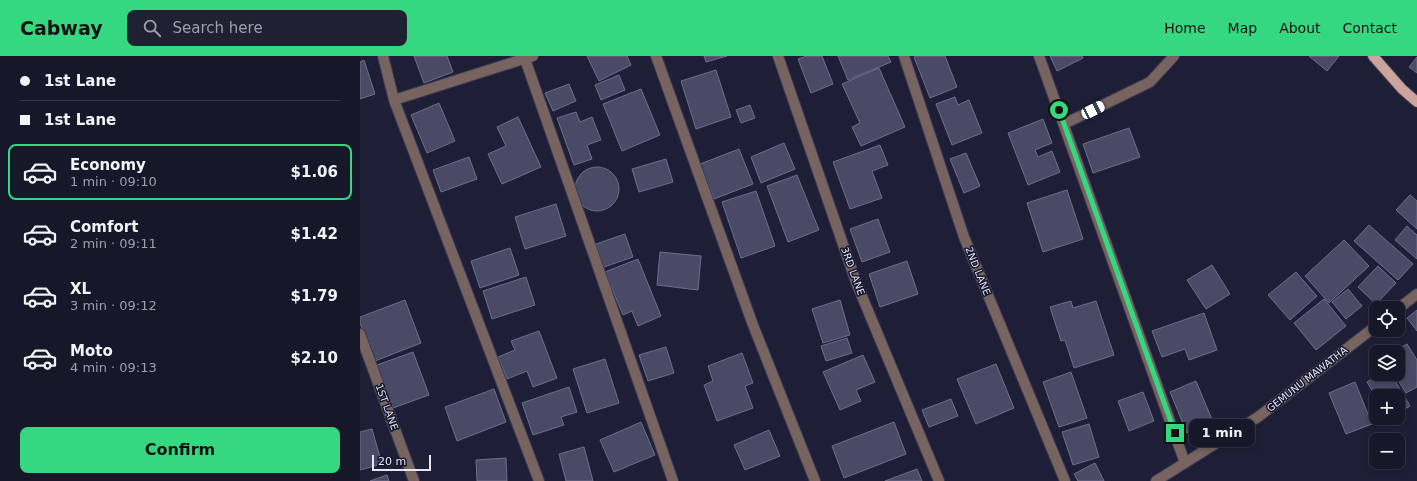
<!DOCTYPE html>
<meta charset="utf-8">
<style>
:root{--surface:#161729;--page:#1f2031;--text:#f1f3f6;--muted:#9e9fa8;--line:#353646;--accent:#35d881}
body{margin:0;font-family:"DejaVu Sans",sans-serif;background:var(--page);color:var(--text);height:100vh;display:flex;flex-direction:column;font-size:15px;white-space:nowrap}
*{box-sizing:border-box;margin:0}
p{font-size:13px;color:var(--muted)}
.icon{flex:none;width:22px;height:22px;fill:none;stroke:currentColor;stroke-width:2;stroke-linecap:round;stroke-linejoin:round}
.map{position:relative;flex:1;overflow:hidden}
.details{display:flex;flex-direction:column;background:var(--surface);width:360px}
.details>*{flex:none}
.banner{display:grid;align-content:center;height:88px;padding:0 20px;background:var(--surface)}
.fabs{position:absolute;left:1009px;top:245px;display:grid;gap:8px}
.fabs a{display:grid;place-items:center;width:36px;height:36px;border-radius:8px;background:var(--surface);box-shadow:0 2px 6px #0003,0 0 0 1px var(--line);font-size:20px}
.scale{position:absolute;left:12px;bottom:10px;width:59px;box-sizing:border-box;padding-left:4px;border:2px solid #e5e7f8;border-top:0;font-size:11px;line-height:14px;white-space:nowrap;color:#e5e7f8;-webkit-text-stroke:3px #15162d;paint-order:stroke}
.end{position:absolute;width:18px;height:18px;margin:-9px;border:5px solid #35d881;background:#111;box-shadow:0 0 0 2px #111}
.from{border-radius:50%}
.bubble{position:absolute;height:28px;border-radius:8px;background:var(--surface);box-shadow:0 2px 6px #0003,0 0 0 1px var(--line);font-size:13px;font-weight:700;line-height:28px;text-align:center}
.car{position:absolute;width:12px;height:24px;margin:-12px -6px;border-radius:5px;box-shadow:0 0 3px 1px #0007;background:linear-gradient(#fff 24%,#345 0 40%,#fff 0 76%,#345 0 86%,#fff 0)}
.banner b{display:flex;align-items:center;gap:14px;height:38px;font-size:15px}
.banner b+b{border-top:1px solid var(--line)}
.banner i{width:10px;height:10px;background:var(--text)}
ul{padding:0;list-style:none}
li{display:flex;align-items:center;gap:12px;height:56px;margin:0 8px 6px;padding:0 12px;border:2px solid transparent;border-radius:8px}
li div{flex:1}
li b{display:block;font-size:15px}
li em{font-style:normal;font-weight:700}
li.current{border-color:var(--accent)}
li>.icon{width:36px;height:36px;stroke-width:1.5}
.primary-button{display:flex;gap:8px;margin-top:auto;padding:8px 20px}
.primary-button a{flex:1;height:46px;border-radius:8px;background:var(--accent);color:#111;font-size:16px;font-weight:700;line-height:46px;text-align:center}
header{display:flex;align-items:center;gap:24px;box-sizing:border-box;height:56px;padding:0 20px;background:var(--accent);color:#111}
header strong{font-size:19px}
nav{display:flex;gap:22px;margin-inline-start:auto;font-size:14px}
.search{width:280px;height:36px;background:var(--page);display:flex;align-items:center;gap:10px;box-sizing:border-box;padding:0 14px;border-radius:8px;color:var(--muted);font-size:15px}
main{display:flex;flex:1;min-height:0}
.map>svg:first-child{display:block}
.building{fill:#494b66;stroke:#6c6e8b}
.lines{fill:none;stroke-linecap:round;stroke-linejoin:round}
.minor-casing{stroke:#3a3b52;stroke-width:12}
.major-casing{stroke:#3a3b52;stroke-width:12}
.minor{stroke:#776360;stroke-width:10}
.major{stroke:#cda49d;stroke-width:10}
.route{stroke:#35d881;stroke-width:5}
.labels{text-anchor:middle;dominant-baseline:central;stroke-width:3;stroke-linejoin:round;paint-order:stroke}
.street-label{font-size:10px;fill:#e5e7f8;stroke:#15162d}
</style>
<header>
<strong>Cabway</strong>
<div class="search"><svg class="icon" aria-label="search" viewBox="0 0 24 24"><circle cx="10" cy="10" r="6"/><path d="M15 15l6 6"/></svg>Search here</div>
<nav><a>Home</a><a>Map</a><a>About</a><a>Contact</a></nav>
</header>
<main>
<section class="details">
<div class="banner">
<b><i class="from"></i>1st Lane</b>
<b><i></i>1st Lane</b>
</div>
<ul>
<li class="current"><svg class="icon" aria-label="car" viewBox="0 0 24 24"><path d="M5 17H2v-5l4-1 3-4h7l3 4 3 1v5h-3M9 17h6M6 11h13"/><circle cx="7" cy="17" r="2"/><circle cx="17" cy="17" r="2"/></svg><div><b>Economy</b><p>1 min · 09:10</p></div><em>$1.06</em></li>
<li><svg class="icon" aria-label="car" viewBox="0 0 24 24"><path d="M5 17H2v-5l4-1 3-4h7l3 4 3 1v5h-3M9 17h6M6 11h13"/><circle cx="7" cy="17" r="2"/><circle cx="17" cy="17" r="2"/></svg><div><b>Comfort</b><p>2 min · 09:11</p></div><em>$1.42</em></li>
<li><svg class="icon" aria-label="car" viewBox="0 0 24 24"><path d="M5 17H2v-5l4-1 3-4h7l3 4 3 1v5h-3M9 17h6M6 11h13"/><circle cx="7" cy="17" r="2"/><circle cx="17" cy="17" r="2"/></svg><div><b>XL</b><p>3 min · 09:12</p></div><em>$1.79</em></li>
<li><svg class="icon" aria-label="car" viewBox="0 0 24 24"><path d="M5 17H2v-5l4-1 3-4h7l3 4 3 1v5h-3M9 17h6M6 11h13"/><circle cx="7" cy="17" r="2"/><circle cx="17" cy="17" r="2"/></svg><div><b>Moto</b><p>4 min · 09:13</p></div><em>$2.10</em></li>
</ul>
<div class="primary-button"><a>Confirm</a></div>
</section>
<div class="map">
<svg width="1057" height="425" viewBox="0 0 1057 425">
<rect width="100%" height="100%" fill="#1e1f37"/>
<path class="building" d="M 54,0 L 87,0 L 93,16 L 64,27 Z
M 227,0 L 267,0 L 271,9 L 239,25 Z
M 344,0 L 367,0 L 346,6 Z
M 447,0 L 462,0 L 473,28 L 451,37 L 438,3 Z
M 478,0 L 528,0 L 531,6 L 488,24 Z
M 556,0 L 585,0 L 597,31 L 570,42 L 554,1 Z
M 690,0 L 722,0 L 723,2 L 697,15 Z
M 949,0 L 979,0 L 967,15 Z
M 1057,1 L 1057,17 L 1049,11 Z
M 4,4 L 15,38 L 0,43 L 0,6 Z
M 519,12 L 545,71 L 501,90 L 492,71 L 500,67 L 482,28 Z
M 356,14 L 371,61 L 336,73 L 321,25 Z
M 259,19 L 265,34 L 241,44 L 235,29 Z
M 209,28 L 216,45 L 193,55 L 185,37 Z
M 281,33 L 300,79 L 262,95 L 243,48 Z
M 595,41 L 598,49 L 609,44 L 622,77 L 592,89 L 576,48 Z
M 79,47 L 95,85 L 67,97 L 51,59 Z
M 390,49 L 395,62 L 381,67 L 376,54 Z
M 216,56 L 220,66 L 232,61 L 241,84 L 227,89 L 232,103 L 214,109 L 197,62 Z
M 158,61 L 181,111 L 142,128 L 128,98 L 146,90 L 137,71 Z
M 683,63 L 692,87 L 675,94 L 678,101 L 692,95 L 700,116 L 668,129 L 648,77 Z
M 769,72 L 780,101 L 733,117 L 723,88 Z
M 424,87 L 435,113 L 401,127 L 391,101 Z
M 520,89 L 528,109 L 512,115 L 522,142 L 490,153 L 473,106 Z
M 379,93 L 393,128 L 354,143 L 340,108 Z
M 606,97 L 620,130 L 604,137 L 590,103 Z
M 109,101 L 117,123 L 81,136 L 73,114 Z
M 306,103 L 313,126 L 279,136 L 272,113 Z
M215 133a22 22 0 1 1 44 0a22 22 0 1 1-44 0Z
M 437,119 L 459,174 L 428,186 L 407,130 Z
M 707,134 L 723,183 L 683,196 L 667,147 Z
M 396,135 L 415,190 L 381,202 L 362,146 Z
M 1050,139 L 1057,145 L 1057,173 L 1036,154 Z
M 196,148 L 206,180 L 165,193 L 155,161 Z
M 518,163 L 530,196 L 502,206 L 490,173 Z
M 1009,169 L 1053,208 L 1038,224 L 994,185 Z
M 1047,170 L 1057,179 L 1057,203 L 1035,184 Z
M 265,178 L 273,201 L 244,211 L 236,188 Z
M 984,184 L 1009,210 L 969,247 L 945,220 Z
M 150,192 L 159,219 L 120,232 L 111,205 Z
M 300,196 L 341,200 L 338,234 L 297,229 Z
M 278,203 L 301,260 L 278,270 L 272,255 L 263,259 L 245,216 Z
M 547,205 L 558,238 L 520,251 L 509,218 Z
M 852,209 L 870,238 L 846,253 L 827,224 Z
M 1018,210 L 1036,227 L 1016,248 L 998,231 Z
M 936,216 L 957,240 L 930,264 L 908,239 Z
M 166,221 L 175,249 L 132,263 L 123,235 Z
M 988,233 L 1002,250 L 986,263 L 972,246 Z
M 964,243 L 986,270 L 956,294 L 934,267 Z
M 45,244 L 61,287 L 15,305 L 0,267 L 0,261 Z
M 480,244 L 490,279 L 463,287 L 452,253 Z
M 711,245 L 713,252 L 736,245 L 754,299 L 714,312 L 705,284 L 701,285 L 690,251 Z
M 1057,254 L 1057,275 L 1047,262 Z
M 844,257 L 857,294 L 829,304 L 825,293 L 802,301 L 792,275 Z
M 179,275 L 197,322 L 173,331 L 167,315 L 147,323 L 138,301 L 155,294 L 151,285 Z
M 487,282 L 492,297 L 466,305 L 461,290 Z
M 1047,288 L 1057,304 L 1057,331 L 1046,337 L 1034,318 L 1038,318 L 1038,296 L 1033,296 Z
M 306,291 L 314,317 L 288,325 L 279,299 Z
M 53,296 L 69,339 L 33,352 L 17,309 Z
M 382,297 L 393,327 L 385,330 L 393,352 L 357,365 L 344,329 L 353,325 L 348,310 Z
M 503,299 L 515,326 L 496,334 L 501,345 L 480,354 L 463,316 Z
M 245,303 L 259,347 L 227,357 L 213,313 Z
M 636,308 L 654,352 L 616,368 L 597,323 Z
M 711,316 L 727,362 L 699,371 L 683,326 Z
M 1020,318 L 1031,318 L 1050,350 L 1038,357 L 1038,340 L 1016,341 L 1007,326 Z
M 836,325 L 853,366 L 827,377 L 810,336 Z
M 995,326 L 1012,368 L 986,378 L 969,337 Z
M 209,331 L 217,356 L 201,361 L 204,369 L 173,379 L 162,347 Z
M 134,333 L 146,366 L 97,385 L 85,351 Z
M 783,336 L 794,365 L 769,375 L 758,345 Z
M 591,343 L 598,360 L 569,371 L 562,354 Z
M 281,366 L 295,399 L 254,416 L 240,384 Z
M 534,366 L 546,398 L 484,422 L 472,390 Z
M 729,368 L 739,401 L 713,409 L 702,376 Z
M 12,373 L 22,408 L 0,414 L 0,376 Z
M 409,374 L 420,400 L 385,414 L 374,389 Z
M 224,391 L 233,425 L 206,425 L 199,398 Z
M 146,402 L 147,425 L 117,425 L 116,404 Z
M 735,407 L 744,425 L 718,425 L 714,418 Z
M 557,413 L 562,425 L 525,425 Z
M 27,419 L 29,425 L 10,425 Z"/>
<g class="lines">
<defs>
<path id="minor" d="M 23,0 L 34,44 L 179,425
M 296,0 L 393,269 L 455,425
M 418,0 L 496,226 L 579,425
M 544,0 L 604,181 L 705,425
M 679,0 L 825,407
M 165,3 L 313,425
M 34,44 L 173,0
M 704,68 L 790,26 L 814,0
M 1038,253 L 1057,238
M 0,278 L 54,425
M 796,425 L 898,361 L 1016,270"/>
<path id="major" d="M 1013,0 L 1042,33 L 1057,46"/>
</defs>
<use href="#minor" class="minor-casing"/>
<use href="#major" class="major-casing"/>
<use href="#minor" class="minor"/>
<use href="#major" class="major"/>
</g>
<g class="lines">
<path class="route" d="M 699,54 L 815,377"/>
</g>
<g class="labels">
<g class="street-label">
<text transform="translate(493 215) rotate(70)">3RD LANE</text>
<text transform="translate(618 215) rotate(68)">2ND LANE</text>
<text transform="translate(947 323) rotate(-38)">GEMUNU MAWATHA</text>
<text transform="translate(27 351) rotate(70)">1ST LANE</text>
</g>
</g>
</svg>
<div class="fabs">
<a><svg class="icon" aria-label="locate" viewBox="0 0 24 24"><circle cx="12" cy="12" r="6"/><path d="M12 2v4M12 18v4M2 12h4M18 12h4"/></svg></a>
<a><svg class="icon" aria-label="layers" viewBox="0 0 24 24"><path d="M12 4l9 5-9 5-9-5zM3 14l9 5 9-5"/></svg></a>
<a>+</a>
<a>−</a>
</div>
<div class="scale">20 m</div>
<i class="end from" style="left:699px;top:54px"></i>
<i class="end" style="left:815px;top:377px"></i>
<div class="bubble" style="left:829px;top:363px;width:66px">1 min</div>
<i class="car" style="left:733px;top:54px;rotate:64deg"></i>
</div>
</main>
